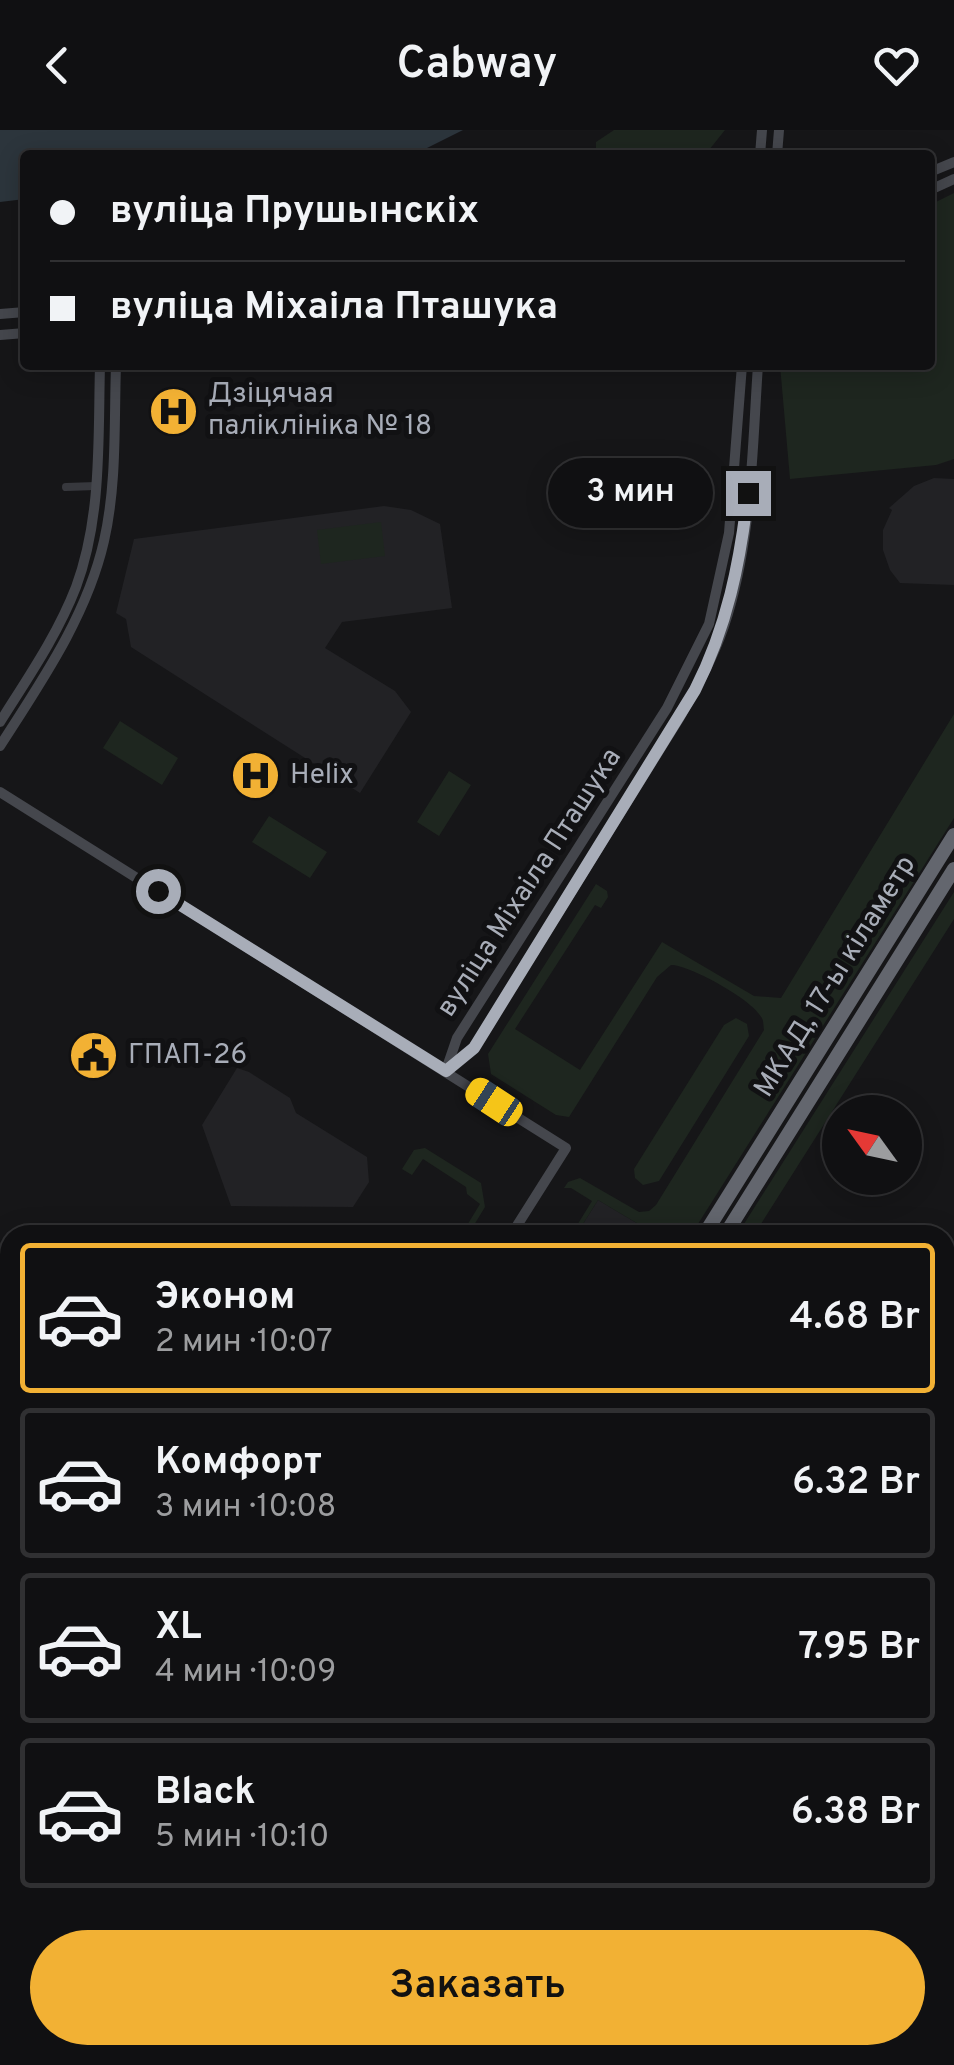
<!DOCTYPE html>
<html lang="ru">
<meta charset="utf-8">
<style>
:root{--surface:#101012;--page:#19191b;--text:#f1f3f6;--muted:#9c9d9f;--line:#303032;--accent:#f2b134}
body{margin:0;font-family:Overpass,sans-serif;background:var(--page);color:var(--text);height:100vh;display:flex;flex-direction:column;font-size:38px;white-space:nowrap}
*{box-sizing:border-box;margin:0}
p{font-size:32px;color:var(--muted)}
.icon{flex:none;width:55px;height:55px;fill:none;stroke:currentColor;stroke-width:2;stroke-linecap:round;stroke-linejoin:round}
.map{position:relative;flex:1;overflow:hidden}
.side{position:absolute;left:0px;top:1095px;width:955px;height:840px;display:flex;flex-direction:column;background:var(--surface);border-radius:30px 30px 0 0;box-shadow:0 5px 25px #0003,0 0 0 2px var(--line)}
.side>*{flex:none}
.top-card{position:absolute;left:20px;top:20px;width:915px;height:220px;border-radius:10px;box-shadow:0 5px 25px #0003,0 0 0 2px var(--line);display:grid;align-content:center;height:220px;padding:0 30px;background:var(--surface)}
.needle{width:65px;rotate:303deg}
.tools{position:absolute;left:822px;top:965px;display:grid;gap:20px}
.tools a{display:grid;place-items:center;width:100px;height:100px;border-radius:50%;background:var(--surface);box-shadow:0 5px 25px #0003,0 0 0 2px var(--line);font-size:50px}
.end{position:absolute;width:45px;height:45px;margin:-22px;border:12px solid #a8adb8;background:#111;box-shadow:0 0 0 5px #111}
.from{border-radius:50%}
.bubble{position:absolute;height:70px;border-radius:35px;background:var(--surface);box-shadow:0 5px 25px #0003,0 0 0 2px var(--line);font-size:32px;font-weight:600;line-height:70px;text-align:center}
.car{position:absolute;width:30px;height:60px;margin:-30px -15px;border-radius:12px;box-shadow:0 0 8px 2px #0007;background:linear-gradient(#f5c518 24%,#345 0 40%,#f5c518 0 76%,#345 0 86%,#f5c518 0)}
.top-card b{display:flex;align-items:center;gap:35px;height:95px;font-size:38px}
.top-card b+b{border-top:2px solid var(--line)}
.top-card i{width:25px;height:25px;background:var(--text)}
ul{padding:18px 0 0;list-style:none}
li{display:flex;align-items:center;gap:30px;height:150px;margin:0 20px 15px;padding:0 10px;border:5px solid var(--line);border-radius:10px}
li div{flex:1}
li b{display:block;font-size:38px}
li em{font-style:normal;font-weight:600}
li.current{border-color:var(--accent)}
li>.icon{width:90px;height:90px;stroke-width:1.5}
.cta{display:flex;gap:20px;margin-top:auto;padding:20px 30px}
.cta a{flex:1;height:115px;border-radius:60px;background:var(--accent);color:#111;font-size:40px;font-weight:600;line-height:115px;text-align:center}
header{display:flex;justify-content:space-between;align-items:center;height:130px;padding:0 30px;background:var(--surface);font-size:45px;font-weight:600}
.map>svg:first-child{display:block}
.built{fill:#222225}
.green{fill:#1e261f}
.water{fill:#2c353c}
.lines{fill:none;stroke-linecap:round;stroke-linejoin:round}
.street{stroke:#37383d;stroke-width:8}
.secondary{stroke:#45474d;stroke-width:10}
.primary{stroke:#53555c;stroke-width:11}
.highway{stroke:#63666e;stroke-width:14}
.route{stroke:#a8adb8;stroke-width:12}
.labels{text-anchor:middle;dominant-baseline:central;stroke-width:10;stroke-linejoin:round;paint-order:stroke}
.poi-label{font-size:28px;fill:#a8adb8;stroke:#111113;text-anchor:start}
.street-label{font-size:28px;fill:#a8adb8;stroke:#111113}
</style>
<header><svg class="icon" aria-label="back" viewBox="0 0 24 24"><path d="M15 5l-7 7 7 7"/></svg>Cabway<svg class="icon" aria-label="heart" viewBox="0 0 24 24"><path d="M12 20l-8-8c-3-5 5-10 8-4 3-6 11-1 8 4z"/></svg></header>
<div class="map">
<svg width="954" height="1935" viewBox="0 0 954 1935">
<rect width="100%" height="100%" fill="#161618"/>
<path class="built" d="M 934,348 L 954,349 L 954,455 L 900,453 L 890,440 L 883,420 L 883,400 L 892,380 L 889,378 L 914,356 Z
M 384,376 L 411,380 L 440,394 L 452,478 L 342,492 L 325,518 L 395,561 L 411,582 L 360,663 L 131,517 L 126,489 L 116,483 L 134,409 Z
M 237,938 L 249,942 L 290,968 L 296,983 L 367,1027 L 369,1052 L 353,1077 L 231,1076 L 202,995 Z
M 598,1070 L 645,1098 L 641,1105 L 576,1105 Z
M 0,1201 L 10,1207 L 10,1401 L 0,1417 Z
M 954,1254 L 954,1826 L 945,1820 L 945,1269 Z"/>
<path class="green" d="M 614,0 L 725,0 L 705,25 L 596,25 L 596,12 Z
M 954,63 L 954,329 L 936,335 L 790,349 L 780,235 L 930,235 L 930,75 Z
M 381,392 L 385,426 L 321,434 L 317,400 Z
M 954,584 L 954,688 L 691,1105 L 641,1105 L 645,1098 L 598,1070 L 576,1105 L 571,1105 L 592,1071 L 571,1058 L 564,1058 L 568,1052 L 580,1048 L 639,1082 L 649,1081 L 656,1075 L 764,900 C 763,892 764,890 759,884 C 748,868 690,835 671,835 L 657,847 L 569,987 L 556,985 L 491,944 L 488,924 L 596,754 L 607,761 L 608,767 L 601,778 L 595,775 L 515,899 L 580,940 L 662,812 L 754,866 L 781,868 Z
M 120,591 L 178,628 L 162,655 L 103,618 Z
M 449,641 L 471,655 L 439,706 L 417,692 Z
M 269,686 L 327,722 L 310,748 L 252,712 Z
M 954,762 L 954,789 L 754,1105 L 737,1105 Z
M 736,888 L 747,894 L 749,906 L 659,1051 L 643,1055 L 635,1048 L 634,1039 L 724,895 Z
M 425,1018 L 481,1053 L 485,1077 L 471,1100 L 466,1097 L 480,1074 L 467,1064 L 466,1057 L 423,1029 L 412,1045 L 402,1039 L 414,1020 Z"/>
<path class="water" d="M 0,0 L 463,0 L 423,20 L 401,25 L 25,25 L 25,69 L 0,72 Z"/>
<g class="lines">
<path class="street" d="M 66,357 L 96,356"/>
<path class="secondary" d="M 760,25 L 762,0
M 777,25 L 779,0
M 930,42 L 954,32
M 930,60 L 954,49
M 0,184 L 25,182
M 0,205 L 25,203
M 0,592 C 27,549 57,506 76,457 C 102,387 98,309 100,235
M 0,616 C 41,552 87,486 104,411 C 117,354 114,293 116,235
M 0,662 L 566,1018 L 511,1105
M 446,940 L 457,908 L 667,578 L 709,494 L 729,403 L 742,235
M 446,941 L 474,918 L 680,587 C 697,557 713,528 724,496 C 752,413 752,321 758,235
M 0,1653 L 10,1646"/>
<path class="primary" d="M 0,1908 L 10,1913
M 0,1929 L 14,1935"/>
<path class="highway" d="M 704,1105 L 954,705
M 725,1105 L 954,739
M 60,1929 L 99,1935 L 116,1925
M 185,1935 L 191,1925
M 210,1935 L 216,1925
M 252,1935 L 256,1925"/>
</g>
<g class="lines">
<path class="route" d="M 158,761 L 446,941 L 474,918 L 695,560 C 727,497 740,433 748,363"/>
</g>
<defs>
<symbol id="hospital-disc" viewBox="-11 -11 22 22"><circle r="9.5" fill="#f2b134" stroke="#111113"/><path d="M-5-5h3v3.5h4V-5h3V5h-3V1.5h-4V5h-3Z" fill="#111"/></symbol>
<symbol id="civic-disc" viewBox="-11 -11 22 22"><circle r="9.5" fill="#f2b134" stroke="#111113"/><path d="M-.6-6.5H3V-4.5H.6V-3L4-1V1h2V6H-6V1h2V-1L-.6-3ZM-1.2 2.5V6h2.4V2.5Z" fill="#111"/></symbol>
</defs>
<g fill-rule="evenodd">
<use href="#hospital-disc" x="146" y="254" width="55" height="55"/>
<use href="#hospital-disc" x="228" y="618" width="55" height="55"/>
<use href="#civic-disc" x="66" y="898" width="55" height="55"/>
</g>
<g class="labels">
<g class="poi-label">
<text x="208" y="265">Дзіцячая<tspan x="208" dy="32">паліклініка № 18</tspan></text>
<text x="290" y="646">Helix</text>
<text x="128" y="926">ГПАП-26</text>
</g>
<g class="street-label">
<text transform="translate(530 753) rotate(-57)">вуліца Міхаіла Пташука</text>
<text transform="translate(836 847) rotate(-58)">МКАД, 17-ы кіламетр</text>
</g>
</g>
</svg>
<div class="tools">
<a><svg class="needle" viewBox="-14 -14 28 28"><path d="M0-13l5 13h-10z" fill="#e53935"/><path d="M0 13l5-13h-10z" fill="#9c9d9f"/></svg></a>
</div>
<i class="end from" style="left:158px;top:761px"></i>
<i class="end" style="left:748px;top:363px"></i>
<div class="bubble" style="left:548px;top:328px;width:165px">3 мин</div>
<i class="car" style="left:494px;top:972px;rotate:303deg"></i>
<div class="top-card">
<b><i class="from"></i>вуліца Прушынскіх</b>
<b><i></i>вуліца Міхаіла Пташука</b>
</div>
<section class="side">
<ul>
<li class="current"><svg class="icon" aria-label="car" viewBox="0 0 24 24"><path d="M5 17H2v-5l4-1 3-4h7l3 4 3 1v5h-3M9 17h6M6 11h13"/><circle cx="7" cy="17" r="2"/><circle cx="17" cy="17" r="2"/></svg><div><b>Эконом</b><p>2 мин · 10:07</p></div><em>4.68 Br</em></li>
<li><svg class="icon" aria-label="car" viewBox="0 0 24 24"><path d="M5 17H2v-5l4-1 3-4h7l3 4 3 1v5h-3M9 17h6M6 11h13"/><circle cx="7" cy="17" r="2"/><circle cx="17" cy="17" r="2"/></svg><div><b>Комфорт</b><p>3 мин · 10:08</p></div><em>6.32 Br</em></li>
<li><svg class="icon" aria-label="car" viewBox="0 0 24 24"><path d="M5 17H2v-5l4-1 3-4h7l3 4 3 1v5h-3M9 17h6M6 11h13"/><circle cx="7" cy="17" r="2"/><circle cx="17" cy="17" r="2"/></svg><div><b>XL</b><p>4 мин · 10:09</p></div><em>7.95 Br</em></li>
<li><svg class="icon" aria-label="car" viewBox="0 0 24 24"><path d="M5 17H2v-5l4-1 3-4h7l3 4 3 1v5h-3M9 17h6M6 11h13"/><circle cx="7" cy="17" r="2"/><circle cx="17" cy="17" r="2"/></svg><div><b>Black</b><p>5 мин · 10:10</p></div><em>6.38 Br</em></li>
</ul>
<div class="cta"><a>Заказать</a></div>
</section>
</div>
